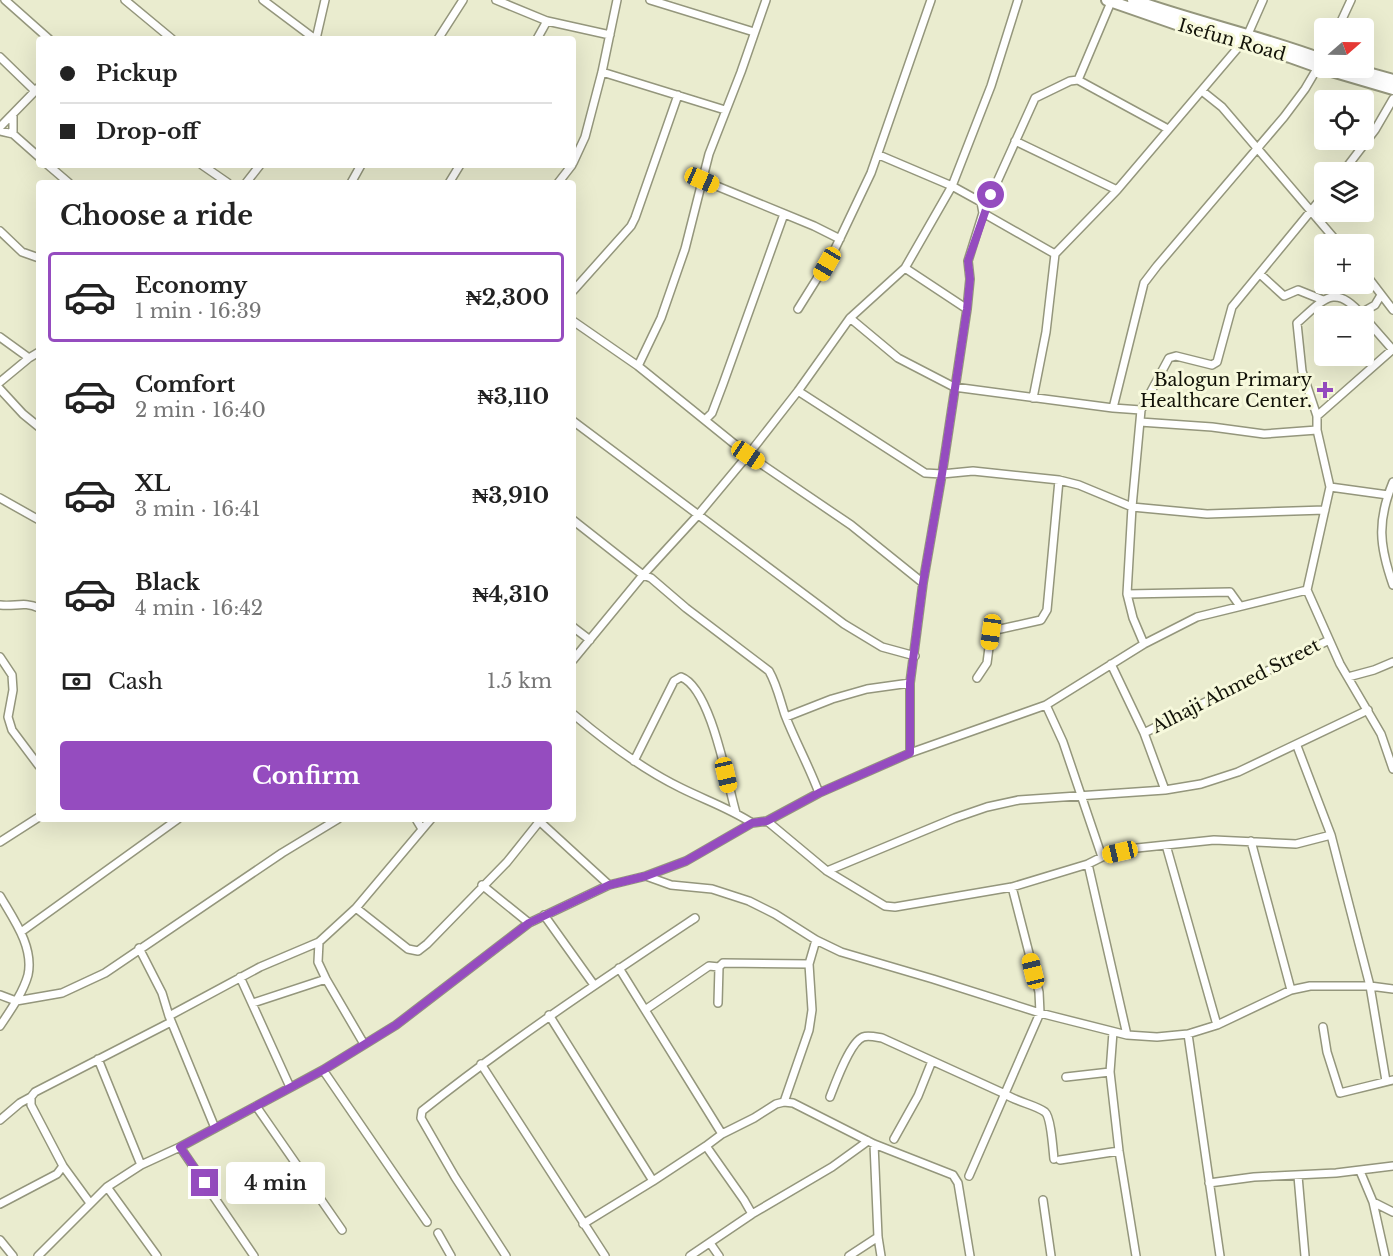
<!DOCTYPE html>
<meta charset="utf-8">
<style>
:root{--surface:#fff;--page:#f2f2f2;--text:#222;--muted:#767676;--line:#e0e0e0;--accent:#954cbf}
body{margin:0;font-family:"Libre Baskerville",serif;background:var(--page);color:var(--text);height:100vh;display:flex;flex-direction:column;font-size:22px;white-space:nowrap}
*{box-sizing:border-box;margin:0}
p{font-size:20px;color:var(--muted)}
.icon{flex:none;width:33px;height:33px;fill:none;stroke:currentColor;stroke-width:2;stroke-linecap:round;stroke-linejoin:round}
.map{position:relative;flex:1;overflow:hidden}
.side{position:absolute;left:36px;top:180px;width:540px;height:642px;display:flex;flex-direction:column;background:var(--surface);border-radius:6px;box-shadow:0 6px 24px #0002}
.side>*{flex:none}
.banner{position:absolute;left:36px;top:36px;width:540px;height:132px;border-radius:6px;box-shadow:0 6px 24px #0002;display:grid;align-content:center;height:132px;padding:0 24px;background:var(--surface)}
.needle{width:39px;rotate:70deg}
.controls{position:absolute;left:1314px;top:18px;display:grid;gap:12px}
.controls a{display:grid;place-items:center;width:60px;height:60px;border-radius:6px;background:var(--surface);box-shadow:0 6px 24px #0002;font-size:30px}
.end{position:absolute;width:27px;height:27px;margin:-14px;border:8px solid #954cbf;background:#fff;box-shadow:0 0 0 3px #fff}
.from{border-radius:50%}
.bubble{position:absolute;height:42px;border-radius:6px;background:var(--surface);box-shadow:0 6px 24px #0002;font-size:20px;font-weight:700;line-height:42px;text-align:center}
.car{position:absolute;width:18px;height:36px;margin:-18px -9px;border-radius:8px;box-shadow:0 0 4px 2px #0007;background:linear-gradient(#f5c518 24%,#345 0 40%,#f5c518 0 76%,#345 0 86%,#f5c518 0)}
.banner b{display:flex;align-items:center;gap:21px;height:57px;font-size:22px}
.banner b+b{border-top:2px solid var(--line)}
.banner i{width:15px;height:15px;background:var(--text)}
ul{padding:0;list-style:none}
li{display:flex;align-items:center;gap:18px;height:90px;margin:0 12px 9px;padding:0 12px;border:3px solid transparent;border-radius:6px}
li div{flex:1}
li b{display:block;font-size:22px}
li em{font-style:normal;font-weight:700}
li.current{border-color:var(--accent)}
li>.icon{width:54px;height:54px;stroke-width:1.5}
h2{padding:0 24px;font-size:27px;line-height:72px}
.pay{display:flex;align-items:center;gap:15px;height:66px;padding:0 24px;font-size:22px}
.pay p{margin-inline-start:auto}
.button{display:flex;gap:12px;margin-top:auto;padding:12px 24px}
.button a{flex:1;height:69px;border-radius:6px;background:var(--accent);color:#fff;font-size:24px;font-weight:700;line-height:69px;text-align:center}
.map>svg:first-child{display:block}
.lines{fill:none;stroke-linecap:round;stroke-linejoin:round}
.street-casing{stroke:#94967c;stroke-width:10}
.secondary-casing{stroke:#94967c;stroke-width:14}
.street{stroke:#fff;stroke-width:7}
.secondary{stroke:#fff;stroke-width:10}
.route{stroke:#954cbf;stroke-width:8}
.poi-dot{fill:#954cbf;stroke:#f7f9dc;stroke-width:2}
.labels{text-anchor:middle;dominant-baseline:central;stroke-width:6;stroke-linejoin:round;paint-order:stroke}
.street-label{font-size:18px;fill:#121208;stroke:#f7f9dc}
.poi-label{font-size:18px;fill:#121208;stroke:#f7f9dc;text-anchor:end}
</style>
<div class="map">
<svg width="1393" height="1256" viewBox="0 0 1393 1256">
<rect width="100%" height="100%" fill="#eaeccf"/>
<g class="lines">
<defs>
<path id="street" d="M 5,0 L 49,39
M 125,0 L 172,39
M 263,0 L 315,39
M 496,0 L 547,21 L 610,35
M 650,0 L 754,32
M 1338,28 L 1351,0
M 1248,34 L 1263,0
M 316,39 L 325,0
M 438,39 L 463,0
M 537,39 L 547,21
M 0,57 L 34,90
M 602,72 L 725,110
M 1078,80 L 1111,2
M 1202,91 L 1222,107 L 1339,244
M 13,114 L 13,134
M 0,127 L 39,87
M 0,131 L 13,134 L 39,157
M 1015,141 L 1117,190
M 879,155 L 952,186 L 981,202 L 983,213 L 1055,254
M 573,163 L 585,137 L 602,72 L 617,0
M 48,165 L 69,183
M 202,165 L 228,183
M 1343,172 L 1375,130 L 1393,99
M 702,180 L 814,226 L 840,239
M 246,183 L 260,165
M 351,183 L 361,165
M 449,183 L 460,165
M 558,183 L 572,165
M 1324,195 L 1232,307 L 1217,362 L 1212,365 L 1176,356 L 1169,358 L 1141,410 L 1132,507 L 1207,514 L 1325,510
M 0,231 L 22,252 L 39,258
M 905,268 L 967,309
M 1364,272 L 1393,310
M 1260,274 L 1284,296 L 1298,290 L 1323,300
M 573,291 L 631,226 L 635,218 L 678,95
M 798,309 L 833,253 L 871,173 L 931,0
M 1361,313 L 1375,305 L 1381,295
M 1363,316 C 1335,282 1324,299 1297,323 L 1302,371 L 1317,416 L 1317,430 L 1330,487 L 1307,590 L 1340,664 L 1381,734 L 1393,769
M 1364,317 L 1392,349
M 850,318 L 898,358 L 954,387 L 1113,408 L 1141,410
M 573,321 L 638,366 L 748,455 L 851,525 L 923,583
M 0,337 L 29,358
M 638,366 L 661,318 L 685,249 L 709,154 L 741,72 L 766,0
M 0,382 L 29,358 L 39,352
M 0,389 L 23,414 L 39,427
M 798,391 L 925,473 L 942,474 L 973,471 L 1059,480 L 1079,485 L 1132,507 L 1127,594 L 1133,618 L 1144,644 L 1197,617 L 1307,590
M 1033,398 L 1046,332 L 1055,254 L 1117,190 L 1242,43
M 1113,408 L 1144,283 L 1157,266 L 1284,117 L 1305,89 L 1318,67
M 1317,416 L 1393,349
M 705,420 L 712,413 L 723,384 L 784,214
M 573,421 L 844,624 L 882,647 L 915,656
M 1140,422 L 1212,427 L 1264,434 L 1317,430
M 1393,482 C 1377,521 1379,545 1393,585
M 1330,487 L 1388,495
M 0,498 L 39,520
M 573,520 L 643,575 L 651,578 L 686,608 L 769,671 C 777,685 780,700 785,715 C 795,741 809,766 819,793
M 1127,594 L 1230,592 L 1240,606
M 0,605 C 15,607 24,601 39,608
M 573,627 L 590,640
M 0,657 L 12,675 L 13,690 L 8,717 L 12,730 L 39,766
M 573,660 L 643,575 L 698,515 L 748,455 L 798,391 L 850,318 L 905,268 L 952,186 L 991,86 L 1018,0
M 1111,664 L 1144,733 L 1165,790
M 1348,677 L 1374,670 L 1393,662
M 977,678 L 987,663 L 991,632 L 996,630 L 1041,620 L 1047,610 L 1059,480
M 573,714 C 606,742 642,769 681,788 C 705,800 729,808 752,823
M 786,717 L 832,699 L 867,689 L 910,683
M 1144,733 L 1329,640
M 1297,746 L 1331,835 L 1370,986 L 1386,1081
M 910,753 L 910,683 L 923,583 L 942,474 L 967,309 L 970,279 L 968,261 L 983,213 L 1035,98 L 1070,81 L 1078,80 L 1168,129
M 634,761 L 674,681 L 681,677 C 711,688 727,782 736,813
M 416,819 L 422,829
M 537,819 L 609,885
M 767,821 L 827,871 L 885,906 L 895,907 L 1012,887 L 1088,864 L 1102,857 L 1137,848 L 1214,840 L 1296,844 L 1331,835
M 1251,841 L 1291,990
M 0,842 L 39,817
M 1166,845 L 1217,1025
M 1102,857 L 1063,742 L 1046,705 L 1144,644
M 1088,864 L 1127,1035
M 827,871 L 955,818 L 987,807 L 1019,800 L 1165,790 L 1201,784 L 1238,772 L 1368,710
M 646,876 L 671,885 L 712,889 L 749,901 L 775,914 L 816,940 L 841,952 L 933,979 L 1040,1013 L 1127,1035 L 1157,1037 L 1188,1034 L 1217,1025 L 1291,990 L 1310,986 L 1370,986 L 1393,989
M 482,885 L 529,923
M 0,896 C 14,920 34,947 28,975 C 23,993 10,1011 0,1026
M 356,908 L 408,949 L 418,951 L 427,944 L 507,862 L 539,822
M 544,915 L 594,985
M 21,932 L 178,819
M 319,942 L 318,962 L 326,979 L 364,1044
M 139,948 L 162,993 L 169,1016 L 215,1128
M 619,968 L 722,1134
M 240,977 L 290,1087
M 0,995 L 16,1001 L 62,993 L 105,973 L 282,853 L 338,819
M 253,1003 L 326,979
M 718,1003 L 719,967 L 723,963 L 809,964
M 645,1010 L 709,966 L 719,967
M 549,1015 L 653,1181 L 583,1224
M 169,1016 L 260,967 L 319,942 L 356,908 L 431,819
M 1323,1027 L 1327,1052 L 1340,1093 L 1393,1080
M 1113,1032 L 1110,1072 L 1119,1151 L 1136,1256
M 1188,1034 L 1220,1256
M 98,1059 L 141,1165
M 481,1064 L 605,1256
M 323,1070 L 427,1222
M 1066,1077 L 1110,1072
M 830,1097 C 835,1084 850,1042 863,1037 C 868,1035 876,1037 882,1038 L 1005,1094 C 1017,1102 1036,1105 1045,1112 C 1051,1117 1053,1150 1054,1159
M 784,1102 L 809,1030 L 812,1010 L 809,964 L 816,940
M 256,1106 L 342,1230
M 0,1120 L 20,1103 L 31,1097
M 894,1139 L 918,1096 L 932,1061
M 874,1144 L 878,1237 L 881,1256
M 180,1147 L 254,1256
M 1060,1160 L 1119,1151
M 1360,1171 L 1373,1202 L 1385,1256
M 969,1176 L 1040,1013 L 1039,992 L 1012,887
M 1298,1176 L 1305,1256
M 653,1181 L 706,1146
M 1209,1183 L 1254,1177 L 1336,1173 L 1393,1166
M 107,1187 L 157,1256
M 1043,1200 L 1051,1256
M 1373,1202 L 1393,1212
M 90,1203 L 63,1166 L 31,1105 L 31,1097 L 35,1092 L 171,1022
M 0,1204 L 57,1174 L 63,1166
M 752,1214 L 744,1200 L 706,1146 L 722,1134 L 754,1118 L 776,1104 L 784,1102 L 793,1103 L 874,1144 L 953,1175 L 958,1183 L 970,1256
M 438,1233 L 451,1256
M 0,1240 L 13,1256
M 710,1243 L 719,1256
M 38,1256 L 107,1187 L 141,1165 L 180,1147 L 323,1070 L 396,1025 L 529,923 L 609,885 L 646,876 L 686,861 L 752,823 L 767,821 L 819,793 L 910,753 L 1046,705
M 506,1256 L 455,1177 L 421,1118 L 422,1111 C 510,1041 602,980 695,918
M 690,1256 L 752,1214 L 832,1167 L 868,1141
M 849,1256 L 878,1237"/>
<path id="secondary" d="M 1107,0 L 1179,25 L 1290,57 L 1318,67 L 1393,89
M 1133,0 C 1196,22 1262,37 1324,60
M 1350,68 L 1393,80"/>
</defs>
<use href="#street" class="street-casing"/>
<use href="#secondary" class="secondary-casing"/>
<use href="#street" class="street"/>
<use href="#secondary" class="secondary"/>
</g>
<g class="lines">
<path class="route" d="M 205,1183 L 180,1147 L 323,1070 L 396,1025 L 529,923 L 609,885 L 646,876 L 686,861 L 752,823 L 767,821 L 819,793 L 910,753 L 910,683 L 923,583 L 942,474 L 967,309 L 970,279 L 968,261 L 991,195"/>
</g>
<path class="poi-dot" d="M1322 381h6v6h6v6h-6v6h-6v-6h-6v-6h6z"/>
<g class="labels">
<g class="street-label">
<text transform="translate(1232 40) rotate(16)">Isefun Road</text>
<text transform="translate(1236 686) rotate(-27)">Alhaji Ahmed Street</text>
</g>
<g class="poi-label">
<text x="1312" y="380">Balogun Primary<tspan x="1312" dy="21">Healthcare Center.</tspan></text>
</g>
</g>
</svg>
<div class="controls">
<a><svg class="needle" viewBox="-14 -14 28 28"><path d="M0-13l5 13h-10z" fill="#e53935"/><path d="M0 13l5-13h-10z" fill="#767676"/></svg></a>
<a><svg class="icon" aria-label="locate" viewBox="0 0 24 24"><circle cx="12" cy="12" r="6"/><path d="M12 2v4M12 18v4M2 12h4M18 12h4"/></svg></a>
<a><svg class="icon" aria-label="layers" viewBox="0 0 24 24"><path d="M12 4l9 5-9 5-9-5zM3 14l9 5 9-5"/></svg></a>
<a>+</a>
<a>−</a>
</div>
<i class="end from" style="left:991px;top:195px"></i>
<i class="end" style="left:205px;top:1183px"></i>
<div class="bubble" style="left:226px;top:1162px;width:99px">4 min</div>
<i class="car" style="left:702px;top:180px;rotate:114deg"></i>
<i class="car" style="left:827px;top:264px;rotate:210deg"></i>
<i class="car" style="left:748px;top:455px;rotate:124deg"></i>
<i class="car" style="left:991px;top:632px;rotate:188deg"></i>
<i class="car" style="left:726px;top:775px;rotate:167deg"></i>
<i class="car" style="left:1120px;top:852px;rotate:257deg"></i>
<i class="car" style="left:1033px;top:971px;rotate:346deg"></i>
<div class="banner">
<b><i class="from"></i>Pickup</b>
<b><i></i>Drop-off</b>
</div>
<section class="side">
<h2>Choose a ride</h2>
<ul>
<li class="current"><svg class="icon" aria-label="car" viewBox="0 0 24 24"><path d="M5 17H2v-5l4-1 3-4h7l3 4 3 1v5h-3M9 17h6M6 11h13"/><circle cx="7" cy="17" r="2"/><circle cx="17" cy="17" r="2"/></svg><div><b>Economy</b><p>1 min · 16:39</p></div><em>₦2,300</em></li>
<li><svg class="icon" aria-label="car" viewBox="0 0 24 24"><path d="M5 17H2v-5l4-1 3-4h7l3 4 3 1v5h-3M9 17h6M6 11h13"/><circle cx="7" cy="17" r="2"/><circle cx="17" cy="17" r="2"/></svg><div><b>Comfort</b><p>2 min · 16:40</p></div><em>₦3,110</em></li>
<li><svg class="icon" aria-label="car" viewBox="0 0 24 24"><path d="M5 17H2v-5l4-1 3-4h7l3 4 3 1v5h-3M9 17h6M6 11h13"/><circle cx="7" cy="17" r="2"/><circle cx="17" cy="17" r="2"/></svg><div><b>XL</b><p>3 min · 16:41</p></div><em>₦3,910</em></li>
<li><svg class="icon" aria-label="car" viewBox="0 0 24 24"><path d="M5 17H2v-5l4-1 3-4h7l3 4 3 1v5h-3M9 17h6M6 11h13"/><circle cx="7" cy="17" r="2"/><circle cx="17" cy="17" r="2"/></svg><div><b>Black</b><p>4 min · 16:42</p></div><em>₦4,310</em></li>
</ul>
<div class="pay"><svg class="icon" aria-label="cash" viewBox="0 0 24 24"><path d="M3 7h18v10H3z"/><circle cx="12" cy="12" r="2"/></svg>Cash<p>1.5 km</p></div>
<div class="button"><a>Confirm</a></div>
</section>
</div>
